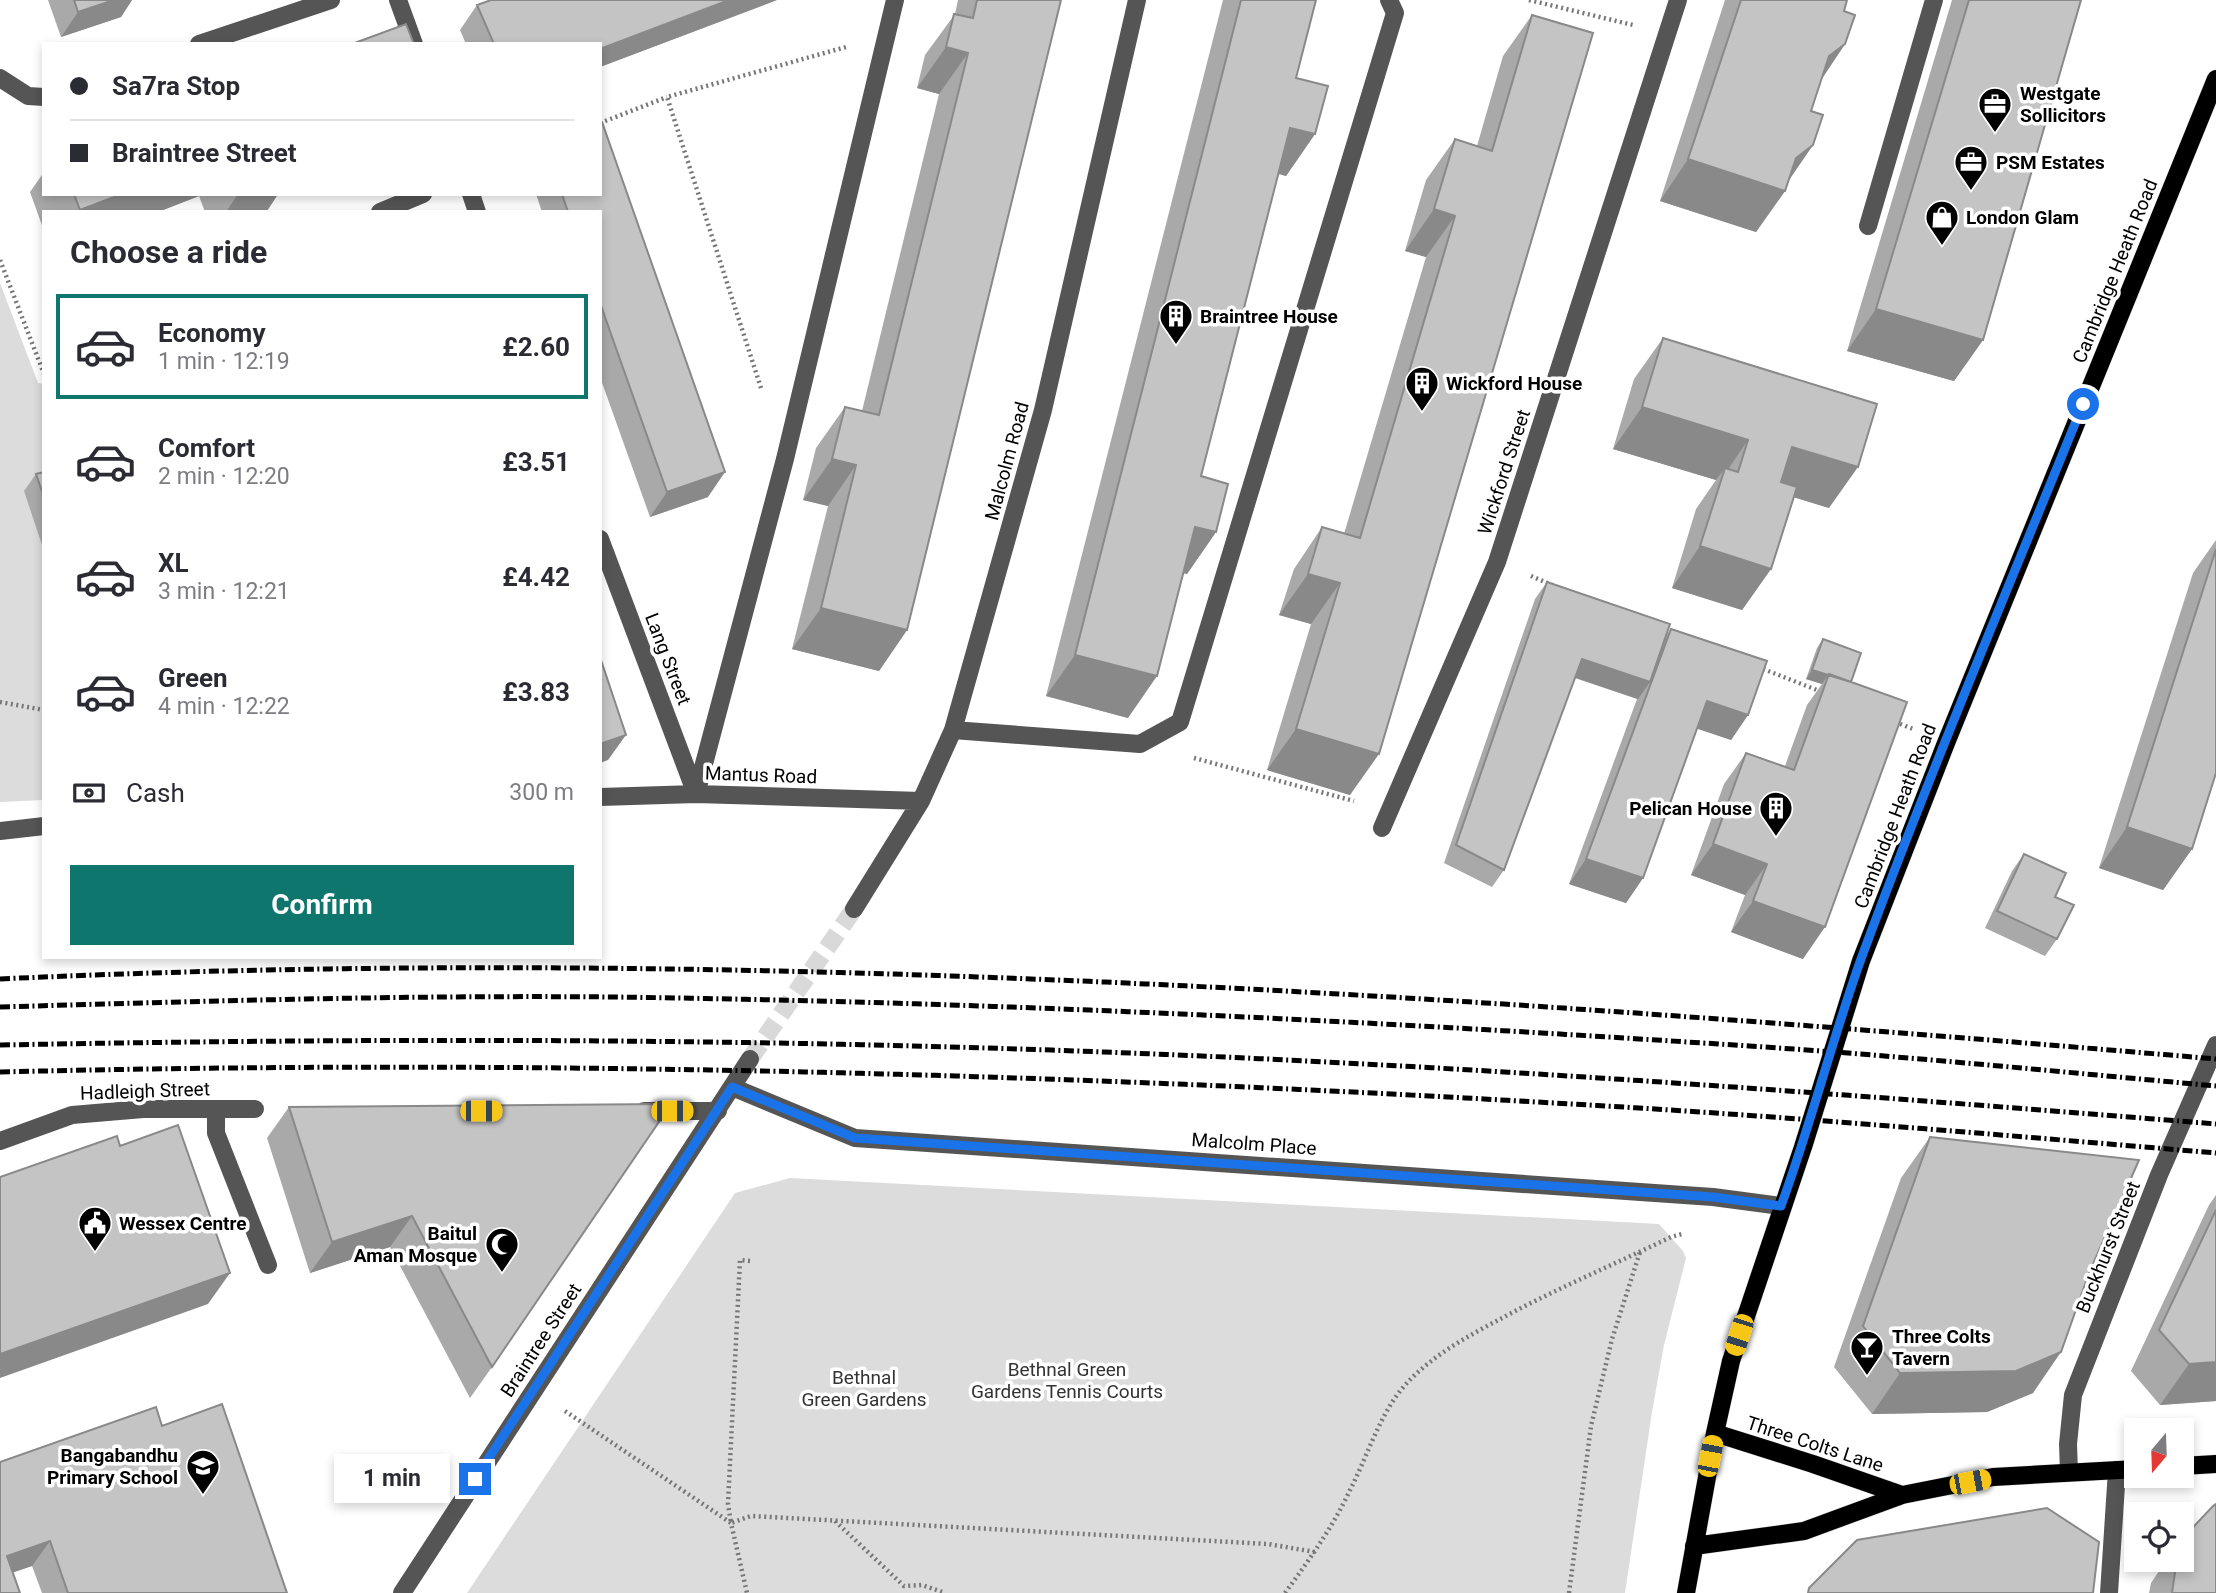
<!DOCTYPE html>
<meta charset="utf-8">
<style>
:root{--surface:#fff;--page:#f7f7f7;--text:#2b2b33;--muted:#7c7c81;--line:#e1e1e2;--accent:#0f766e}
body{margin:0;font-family:Roboto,sans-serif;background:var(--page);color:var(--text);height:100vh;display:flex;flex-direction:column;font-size:26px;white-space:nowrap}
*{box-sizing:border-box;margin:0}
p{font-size:23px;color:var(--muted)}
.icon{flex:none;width:38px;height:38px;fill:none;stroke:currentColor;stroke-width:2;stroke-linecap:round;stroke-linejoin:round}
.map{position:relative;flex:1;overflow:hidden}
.panel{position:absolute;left:42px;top:210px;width:560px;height:749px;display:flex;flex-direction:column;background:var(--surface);border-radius:0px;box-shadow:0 4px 10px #0003}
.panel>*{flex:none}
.guide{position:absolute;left:42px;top:42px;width:560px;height:154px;border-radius:0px;box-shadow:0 4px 10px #0003;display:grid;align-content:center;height:154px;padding:0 28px;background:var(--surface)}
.needle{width:46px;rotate:199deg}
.buttons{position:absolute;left:2124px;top:1418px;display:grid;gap:14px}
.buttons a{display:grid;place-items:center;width:70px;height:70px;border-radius:0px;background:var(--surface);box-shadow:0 4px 10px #0003;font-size:35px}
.end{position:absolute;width:32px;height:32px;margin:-16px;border:9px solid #1a73e8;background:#fff;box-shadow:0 0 0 4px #fff}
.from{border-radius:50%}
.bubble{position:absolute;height:49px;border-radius:0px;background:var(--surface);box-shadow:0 4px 10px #0003;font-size:23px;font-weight:700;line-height:49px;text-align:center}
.car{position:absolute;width:21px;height:42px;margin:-21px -10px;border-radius:9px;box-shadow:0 0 5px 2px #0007;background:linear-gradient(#f5c518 24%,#345 0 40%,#f5c518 0 76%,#345 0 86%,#f5c518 0)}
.guide b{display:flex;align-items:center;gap:24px;height:66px;font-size:26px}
.guide b+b{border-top:2px solid var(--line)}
.guide i{width:18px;height:18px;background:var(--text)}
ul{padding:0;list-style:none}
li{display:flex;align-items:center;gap:21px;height:105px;margin:0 14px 10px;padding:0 14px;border:4px solid transparent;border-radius:0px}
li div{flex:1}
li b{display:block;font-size:26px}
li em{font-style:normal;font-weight:700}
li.on{border-color:var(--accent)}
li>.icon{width:63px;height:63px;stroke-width:1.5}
h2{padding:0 28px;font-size:32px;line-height:84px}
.pay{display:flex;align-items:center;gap:18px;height:77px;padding:0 28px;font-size:26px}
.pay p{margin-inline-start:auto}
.cta{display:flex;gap:14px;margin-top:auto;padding:14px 28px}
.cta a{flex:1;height:80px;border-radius:0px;background:var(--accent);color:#fff;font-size:28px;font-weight:700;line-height:80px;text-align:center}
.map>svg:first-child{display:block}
.green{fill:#dcdcdc}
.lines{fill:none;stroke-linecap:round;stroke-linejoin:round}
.minor-tunnel{stroke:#d9d9d9;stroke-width:18;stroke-dasharray:18 9;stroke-linecap:butt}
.major-casing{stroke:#dbdbdb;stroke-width:19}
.path{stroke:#777;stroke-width:4.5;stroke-dasharray:2 3.5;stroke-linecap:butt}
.minor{stroke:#555;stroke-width:18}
.major{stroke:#000;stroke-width:18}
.rail{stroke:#000;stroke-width:5;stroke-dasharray:10 3.5 2 3.5;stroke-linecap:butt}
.wall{fill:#a9a9a9}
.shaded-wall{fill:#898989}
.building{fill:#c4c4c4;stroke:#898989;stroke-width:2}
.route{stroke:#1a73e8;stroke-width:9}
.labels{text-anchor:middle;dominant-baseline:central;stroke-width:7;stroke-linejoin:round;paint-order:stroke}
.poi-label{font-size:19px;font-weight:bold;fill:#000;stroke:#fff;text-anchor:start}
.street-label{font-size:19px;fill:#000;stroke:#fff}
.park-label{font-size:19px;fill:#333;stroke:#fff}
</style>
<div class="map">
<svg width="2216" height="1593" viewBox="0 0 2216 1593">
<rect width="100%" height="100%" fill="#fff"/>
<path class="green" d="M 0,283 L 38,383 L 44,384 L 44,800 L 0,802 Z
M 790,1178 L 1659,1224 L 1683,1251 L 1686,1258 L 1664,1345 L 1652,1412 L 1625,1593 L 467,1593 L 735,1193 Z"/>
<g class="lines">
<path class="minor-tunnel" d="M 750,1059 L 854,909"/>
<defs>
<path id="major" d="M 1715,1433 L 1813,1464 L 1902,1495
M 2182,1466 L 2216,1464
M 1694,1546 L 1804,1531 L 1902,1495 L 1993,1477 L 2137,1469
M 1686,1593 L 1715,1433 L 1731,1361 L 1803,1147 L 1861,961 L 1946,743 L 2216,79"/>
</defs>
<use href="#major" class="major-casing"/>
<path class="path" d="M 1529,0 L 1633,25
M 600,123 L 667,97
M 0,260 L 44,374
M 761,388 L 667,97 L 846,47
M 1531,576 L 1552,585
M 1758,667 L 1822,692
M 0,702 L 44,710
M 1895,722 L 1913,729
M 1194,758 L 1354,801
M 750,1261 L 740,1260 L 728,1504 L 731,1523 L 751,1516 L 1268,1544 L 1315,1552
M 565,1411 L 731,1523 L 747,1593
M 835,1521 L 904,1586 L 922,1585 L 945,1593
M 1285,1593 C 1309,1560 1333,1527 1350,1490 C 1366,1459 1377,1423 1397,1395 C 1423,1360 1466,1337 1504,1317 C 1558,1288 1615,1264 1671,1237 L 1682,1234
M 1569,1593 L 1591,1426 L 1612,1339 L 1640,1252"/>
<path class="minor" d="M 398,0 L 414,44
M 199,44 L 331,0
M 0,78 L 28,96 L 44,97
M 471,194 L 477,212
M 380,212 L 423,194
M 1868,226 L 1934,0
M 600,539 L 696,794
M 953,730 L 1140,744 L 1180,722 L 1395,13 L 1389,0
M 696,794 L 785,459 L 895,0
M 600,797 L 696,794 L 921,801
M 1382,828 L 1497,562 L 1678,0
M 0,831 L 44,826
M 854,909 L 921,801 L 953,730 L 1043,410 L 1137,0
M 732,1087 L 855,1138 L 1713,1197 L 1781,1206
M 216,1109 L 216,1133 L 268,1265
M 644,1111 L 718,1111
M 0,1141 L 72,1115 L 143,1109 L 255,1109
M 2069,1472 L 2068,1444 L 2073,1395 L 2159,1175 L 2216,1045
M 402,1593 L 750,1059
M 2109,1593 L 2117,1470"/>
<use href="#major" class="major"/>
<path class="rail" d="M 0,979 C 739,944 1480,996 2216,1059
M 0,1007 C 204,1001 409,995 613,997 C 992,1002 1371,1021 1749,1046 C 1905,1056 2061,1072 2216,1086
M 0,1045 C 368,1038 736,1038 1104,1052 C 1475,1066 1846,1094 2216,1124
M 0,1072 C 524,1059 1048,1073 1571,1104 C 1786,1116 2001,1135 2216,1153"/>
</g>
<path class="wall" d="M 48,0 L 132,0 L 121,17 L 61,37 Z
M 491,0 L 777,0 L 600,67 L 600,44 L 466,44 L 460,30 L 477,5 Z
M 958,0 L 1061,0 L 907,630 L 879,671 L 792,649 L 828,506 L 803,500 L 816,448 L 845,407 L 862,411 L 939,94 L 917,88 L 925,55 L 955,14 Z
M 1223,0 L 1316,0 L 1296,78 L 1315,134 L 1286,176 L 1278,173 L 1201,476 L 1216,532 L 1187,574 L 1183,573 L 1128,718 L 1046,696 Z
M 1725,0 L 1847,0 L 1844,11 L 1845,44 L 1821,80 L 1811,111 L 1813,145 L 1789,179 L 1785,191 L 1756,232 L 1660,201 Z
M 1952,0 L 2081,0 L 1983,340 L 1954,381 L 1847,351 Z
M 1532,15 L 1350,795 L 1267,770 L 1311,624 L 1279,615 L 1294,569 L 1322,527 L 1344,534 L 1426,257 L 1405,251 L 1426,180 L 1455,139 L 1477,146 L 1503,56 Z
M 44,172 L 44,194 L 278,194 L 267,211 L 265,212 L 205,212 L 199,196 L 158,212 L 44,212 L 44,231 L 30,192 Z
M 536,194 L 600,194 L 708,497 L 650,517 L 600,377 L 600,212 L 542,212 Z
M 1663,338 L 1829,508 L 1794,497 L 1771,569 L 1742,610 L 1672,588 L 1696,509 L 1716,480 L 1613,449 L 1634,379 Z
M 44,472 L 44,551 L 24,491 L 36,474 Z
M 2216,540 L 2216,773 L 2192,849 L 2163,890 L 2099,868 L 2193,573 Z
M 1547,582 L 1666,636 L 1671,629 L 1748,715 L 1731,740 L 1697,728 L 1643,878 L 1626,903 L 1569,884 L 1637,699 L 1575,678 L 1504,870 L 1492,887 L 1444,863 L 1535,599 Z
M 1823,639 L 1851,682 L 1803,959 L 1731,932 L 1745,895 L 1691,875 L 1724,784 L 1746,753 L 1785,766 L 1807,705 L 1822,684 L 1806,679 L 1817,648 Z
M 2024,854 L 2055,897 L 2057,939 L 2045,956 L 1985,928 L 2012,871 Z
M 665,1104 L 492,1367 L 470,1398 L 390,1247 L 310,1273 L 267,1138 L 289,1107 Z
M 1930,1137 L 2089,1273 L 2033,1393 L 1987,1412 L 1872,1414 L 1834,1367 L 1901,1178 Z
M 2216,1195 L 2216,1401 L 2160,1405 L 2131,1371 L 2209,1205 Z
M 162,1426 L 287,1593 L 42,1593 L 32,1566 L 13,1572 L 0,1593 L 0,1462 Z
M 2167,1559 L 2182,1559 L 2216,1593 L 2149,1593 L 2151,1583 Z"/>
<path class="shaded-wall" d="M 114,0 L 132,0 L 121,17 L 61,37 L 78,12 Z
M 729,0 L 777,0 L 600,67 L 600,49 Z
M 1845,44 L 1817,86 L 1829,56 Z
M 946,47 L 968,53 L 939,94 L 917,88 Z
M 1290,128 L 1315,134 L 1286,176 L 1261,169 Z
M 1813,145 L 1785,186 L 1785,191 L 1756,232 L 1660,201 L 1688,159 L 1796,158 Z
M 122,194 L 201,194 L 199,196 L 158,212 L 78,212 L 80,210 Z
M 238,194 L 278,194 L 267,211 L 265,212 L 226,212 Z
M 1434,209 L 1455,216 L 1426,257 L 1405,251 Z
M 1876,309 L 1983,340 L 1954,381 L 1847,351 Z
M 1642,407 L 1748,440 L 1722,478 L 1725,468 L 1716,480 L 1613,449 Z
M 1792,447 L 1858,467 L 1829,508 L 1763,488 Z
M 832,459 L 856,465 L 828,506 L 803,500 Z
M 725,472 L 708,497 L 650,517 L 667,492 Z
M 1195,527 L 1216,532 L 1187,574 L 1166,568 Z
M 1700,546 L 1771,569 L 1742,610 L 1672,588 Z
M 1308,574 L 1340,583 L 1311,624 L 1279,615 Z
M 821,608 L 907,630 L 879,671 L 792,649 Z
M 1075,655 L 1157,676 L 1128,718 L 1046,696 Z
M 1582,659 L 1650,682 L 1638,699 L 1570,676 Z
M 1812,670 L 1828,675 L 1822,684 L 1806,679 Z
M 1707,701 L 1748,715 L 1731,740 L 1689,726 Z
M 1296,729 L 1379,754 L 1350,795 L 1267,770 Z
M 626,735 L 608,760 L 600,763 L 600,744 Z
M 2127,827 L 2192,849 L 2163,890 L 2099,868 Z
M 1713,844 L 1767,864 L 1745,895 L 1691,875 Z
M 1586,859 L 1643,878 L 1626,903 L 1569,884 Z
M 1753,901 L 1825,927 L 1803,959 L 1731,932 Z
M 412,1216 L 390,1247 L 310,1273 L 332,1242 Z
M 230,1273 L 208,1304 L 0,1378 L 0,1354 Z
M 2061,1352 L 2033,1393 L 1987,1412 L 1872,1414 L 1900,1373 Z
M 2216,1362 L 2216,1401 L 2160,1405 L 2189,1364 Z
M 50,1541 L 32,1566 L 0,1577 L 7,1556 Z"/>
<path class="building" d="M 74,0 L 114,0 L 78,12 Z
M 491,0 L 729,0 L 600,49 L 600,44 L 494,44 L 477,5 Z
M 977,0 L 1061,0 L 907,630 L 821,608 L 856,465 L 832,459 L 845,407 L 879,415 L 968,53 L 946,47 L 954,14 L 973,18 Z
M 1241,0 L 1316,0 L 1296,78 L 1328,86 L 1315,134 L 1290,128 L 1201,476 L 1228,484 L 1216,532 L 1195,527 L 1157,676 L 1075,655 Z
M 1741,0 L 1847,0 L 1844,11 L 1855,15 L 1845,44 L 1829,56 L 1811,111 L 1823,115 L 1813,145 L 1796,158 L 1785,191 L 1688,159 Z
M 1969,0 L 2081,0 L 1983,340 L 1876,309 Z
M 1532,15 L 1593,33 L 1379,754 L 1296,729 L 1340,583 L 1308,574 L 1322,527 L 1360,538 L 1455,216 L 1434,209 L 1455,139 L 1492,151 Z
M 406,24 L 414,44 L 352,44 Z
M 600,122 L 602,122 L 725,472 L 667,492 L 600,303 L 600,212 L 568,212 L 562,194 L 600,194 Z
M 74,194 L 122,194 L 80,210 Z
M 1663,338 L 1877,404 L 1858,467 L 1792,447 L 1781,482 L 1797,487 L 1771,569 L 1700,546 L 1725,468 L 1738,472 L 1748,440 L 1642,407 Z
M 44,472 L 44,497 L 36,474 Z
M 2216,549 L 2216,773 L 2192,849 L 2127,827 Z
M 1547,582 L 1670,624 L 1650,682 L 1582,659 L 1504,870 L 1456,845 Z
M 1671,629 L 1767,661 L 1748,715 L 1707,701 L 1643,878 L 1586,859 Z
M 1823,639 L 1861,653 L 1851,682 L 1812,670 Z
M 600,657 L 626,735 L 600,744 Z
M 1829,674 L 1907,702 L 1825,927 L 1753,901 L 1767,864 L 1713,844 L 1746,753 L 1794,770 Z
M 2024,854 L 2066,873 L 2055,897 L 2074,905 L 2057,939 L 1997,911 Z
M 665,1104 L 667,1110 L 492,1367 L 412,1216 L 332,1242 L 289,1107 Z
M 178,1125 L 230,1273 L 0,1354 L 0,1177 L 117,1136 L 120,1146 Z
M 1930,1137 L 2139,1160 L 2089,1273 L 2061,1352 L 2016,1371 L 1900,1373 L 1863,1326 Z
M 2216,1210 L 2216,1362 L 2189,1364 L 2159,1330 Z
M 222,1404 L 287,1593 L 68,1593 L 50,1541 L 7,1556 L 20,1593 L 0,1593 L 0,1462 L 156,1407 L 162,1426 Z
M 2216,1504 L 2216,1593 L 2172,1593 L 2177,1559 L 2182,1559 L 2182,1539 L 2213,1506 Z
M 2047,1508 L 2099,1542 L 2093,1593 L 1808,1593 L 1809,1588 L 1857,1540 Z"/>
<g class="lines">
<path class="route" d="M 475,1479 L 732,1087 L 855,1138 L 1713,1197 L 1781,1206 C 1811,1124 1832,1040 1861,959 C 1930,772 2008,589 2083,404"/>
</g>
<defs>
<symbol id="office-pin" viewBox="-11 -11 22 30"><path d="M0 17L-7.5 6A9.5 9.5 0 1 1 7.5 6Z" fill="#000" stroke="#fff"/><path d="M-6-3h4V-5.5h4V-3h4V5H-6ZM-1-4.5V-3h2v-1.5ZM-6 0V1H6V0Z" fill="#fff"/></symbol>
<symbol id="shop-pin" viewBox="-11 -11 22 30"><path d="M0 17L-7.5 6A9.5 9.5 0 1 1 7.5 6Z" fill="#000" stroke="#fff"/><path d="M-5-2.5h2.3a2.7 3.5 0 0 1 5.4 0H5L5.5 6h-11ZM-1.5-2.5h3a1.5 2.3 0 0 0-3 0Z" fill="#fff"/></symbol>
<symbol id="building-pin" viewBox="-11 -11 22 30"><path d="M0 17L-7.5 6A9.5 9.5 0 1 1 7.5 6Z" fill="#000" stroke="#fff"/><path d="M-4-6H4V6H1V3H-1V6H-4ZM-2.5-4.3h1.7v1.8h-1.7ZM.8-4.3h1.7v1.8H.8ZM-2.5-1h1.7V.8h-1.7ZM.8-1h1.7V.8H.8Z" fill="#fff"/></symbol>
<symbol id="civic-pin" viewBox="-11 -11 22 30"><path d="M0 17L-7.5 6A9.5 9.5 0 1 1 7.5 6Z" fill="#000" stroke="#fff"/><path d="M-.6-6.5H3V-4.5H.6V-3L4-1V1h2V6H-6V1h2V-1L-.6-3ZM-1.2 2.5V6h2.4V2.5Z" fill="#fff"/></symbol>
<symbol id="mosque-pin" viewBox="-11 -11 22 30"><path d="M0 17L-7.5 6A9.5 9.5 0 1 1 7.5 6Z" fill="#000" stroke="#fff"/><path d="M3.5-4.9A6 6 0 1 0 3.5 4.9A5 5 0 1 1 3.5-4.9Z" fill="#fff"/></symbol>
<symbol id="bar-pin" viewBox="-11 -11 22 30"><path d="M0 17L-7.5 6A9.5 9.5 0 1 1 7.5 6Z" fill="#000" stroke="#fff"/><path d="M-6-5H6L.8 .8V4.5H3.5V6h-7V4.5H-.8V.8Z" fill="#fff"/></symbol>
<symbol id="school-pin" viewBox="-11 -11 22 30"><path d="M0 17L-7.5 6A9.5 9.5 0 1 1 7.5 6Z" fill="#000" stroke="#fff"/><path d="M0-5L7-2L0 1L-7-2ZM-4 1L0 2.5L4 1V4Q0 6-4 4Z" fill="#fff"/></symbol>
</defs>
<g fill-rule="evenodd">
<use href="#office-pin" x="1976" y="85" width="38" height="52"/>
<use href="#office-pin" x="1952" y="143" width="38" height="52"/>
<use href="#shop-pin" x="1923" y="198" width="38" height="52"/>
<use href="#building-pin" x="1157" y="297" width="38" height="52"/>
<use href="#building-pin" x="1403" y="364" width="38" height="52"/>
<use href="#building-pin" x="1757" y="789" width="38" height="52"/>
<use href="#civic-pin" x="76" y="1204" width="38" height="52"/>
<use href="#mosque-pin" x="483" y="1225" width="38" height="52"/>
<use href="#bar-pin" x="1848" y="1328" width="38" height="52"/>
<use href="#school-pin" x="184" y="1447" width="38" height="52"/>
</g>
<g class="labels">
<g class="poi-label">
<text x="2020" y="93">Westgate<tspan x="2020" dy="22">Sollicitors</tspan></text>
<text x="1996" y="162">PSM Estates</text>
<text x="1966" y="217">London Glam</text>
<text x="1200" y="316">Braintree House</text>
<text x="1446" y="383">Wickford House</text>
<text x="1752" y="808" text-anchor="end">Pelican House</text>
<text x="119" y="1223">Wessex Centre</text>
<text x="477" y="1233" text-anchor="end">Baitul<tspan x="477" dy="22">Aman Mosque</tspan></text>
<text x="1892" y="1336">Three Colts<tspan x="1892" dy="22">Tavern</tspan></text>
<text x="178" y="1455" text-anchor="end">Bangabandhu<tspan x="178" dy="22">Primary School</tspan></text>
</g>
<g class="street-label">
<text transform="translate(2115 271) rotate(-68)">Cambridge Heath Road</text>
<text transform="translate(1007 461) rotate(-75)">Malcolm Road</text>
<text transform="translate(1504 472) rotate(-72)">Wickford Street</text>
<text transform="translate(668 659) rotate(69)">Lang Street</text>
<text transform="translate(761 775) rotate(2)">Mantus Road</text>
<text transform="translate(1895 816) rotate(-69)">Cambridge Heath Road</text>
<text transform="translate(145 1091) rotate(-2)">Hadleigh Street</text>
<text transform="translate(1254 1144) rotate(4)">Malcolm Place</text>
<text transform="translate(2108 1247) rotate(-68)">Buckhurst Street</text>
<text transform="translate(541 1340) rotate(-57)">Braintree Street</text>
<text transform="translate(1815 1444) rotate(18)">Three Colts Lane</text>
</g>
<g class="park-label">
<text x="1067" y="1369">Bethnal Green<tspan x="1067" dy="22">Gardens Tennis Courts</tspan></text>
<text x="864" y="1377">Bethnal<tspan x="864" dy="22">Green Gardens</tspan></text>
</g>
</g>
</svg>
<div class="buttons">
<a><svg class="needle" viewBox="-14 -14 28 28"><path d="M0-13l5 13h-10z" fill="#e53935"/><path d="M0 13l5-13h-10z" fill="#7c7c81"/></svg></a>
<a><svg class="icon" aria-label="locate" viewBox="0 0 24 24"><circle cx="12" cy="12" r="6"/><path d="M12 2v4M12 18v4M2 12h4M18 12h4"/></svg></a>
</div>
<i class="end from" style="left:2083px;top:404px"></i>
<i class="end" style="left:475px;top:1479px"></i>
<div class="bubble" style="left:334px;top:1454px;width:116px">1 min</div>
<i class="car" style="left:481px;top:1111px;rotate:90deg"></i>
<i class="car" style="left:672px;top:1111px;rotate:90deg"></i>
<i class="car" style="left:1739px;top:1335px;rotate:198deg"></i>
<i class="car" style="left:1710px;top:1456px;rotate:11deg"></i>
<i class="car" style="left:1970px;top:1482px;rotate:79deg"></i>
<div class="guide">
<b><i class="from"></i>Sa7ra Stop</b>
<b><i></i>Braintree Street</b>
</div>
<section class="panel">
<h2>Choose a ride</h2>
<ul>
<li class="on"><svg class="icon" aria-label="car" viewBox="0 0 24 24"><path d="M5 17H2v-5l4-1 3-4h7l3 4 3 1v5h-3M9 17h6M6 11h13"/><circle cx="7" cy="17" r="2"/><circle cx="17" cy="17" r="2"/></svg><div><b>Economy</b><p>1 min · 12:19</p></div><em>£2.60</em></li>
<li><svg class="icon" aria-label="car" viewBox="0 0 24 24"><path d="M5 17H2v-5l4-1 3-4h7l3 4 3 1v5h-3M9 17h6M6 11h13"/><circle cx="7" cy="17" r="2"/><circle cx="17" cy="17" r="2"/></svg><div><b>Comfort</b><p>2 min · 12:20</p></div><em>£3.51</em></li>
<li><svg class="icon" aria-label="car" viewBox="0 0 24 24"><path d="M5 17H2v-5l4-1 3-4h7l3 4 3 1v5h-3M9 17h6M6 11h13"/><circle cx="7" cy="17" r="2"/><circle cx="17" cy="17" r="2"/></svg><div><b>XL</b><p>3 min · 12:21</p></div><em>£4.42</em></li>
<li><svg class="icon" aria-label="car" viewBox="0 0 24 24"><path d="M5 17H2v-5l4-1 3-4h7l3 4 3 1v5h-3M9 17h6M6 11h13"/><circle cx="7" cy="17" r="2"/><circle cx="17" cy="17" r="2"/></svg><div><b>Green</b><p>4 min · 12:22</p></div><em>£3.83</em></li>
</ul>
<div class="pay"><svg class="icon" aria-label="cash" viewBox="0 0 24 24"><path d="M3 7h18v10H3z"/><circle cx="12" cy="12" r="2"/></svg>Cash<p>300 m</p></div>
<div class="cta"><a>Confirm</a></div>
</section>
</div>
